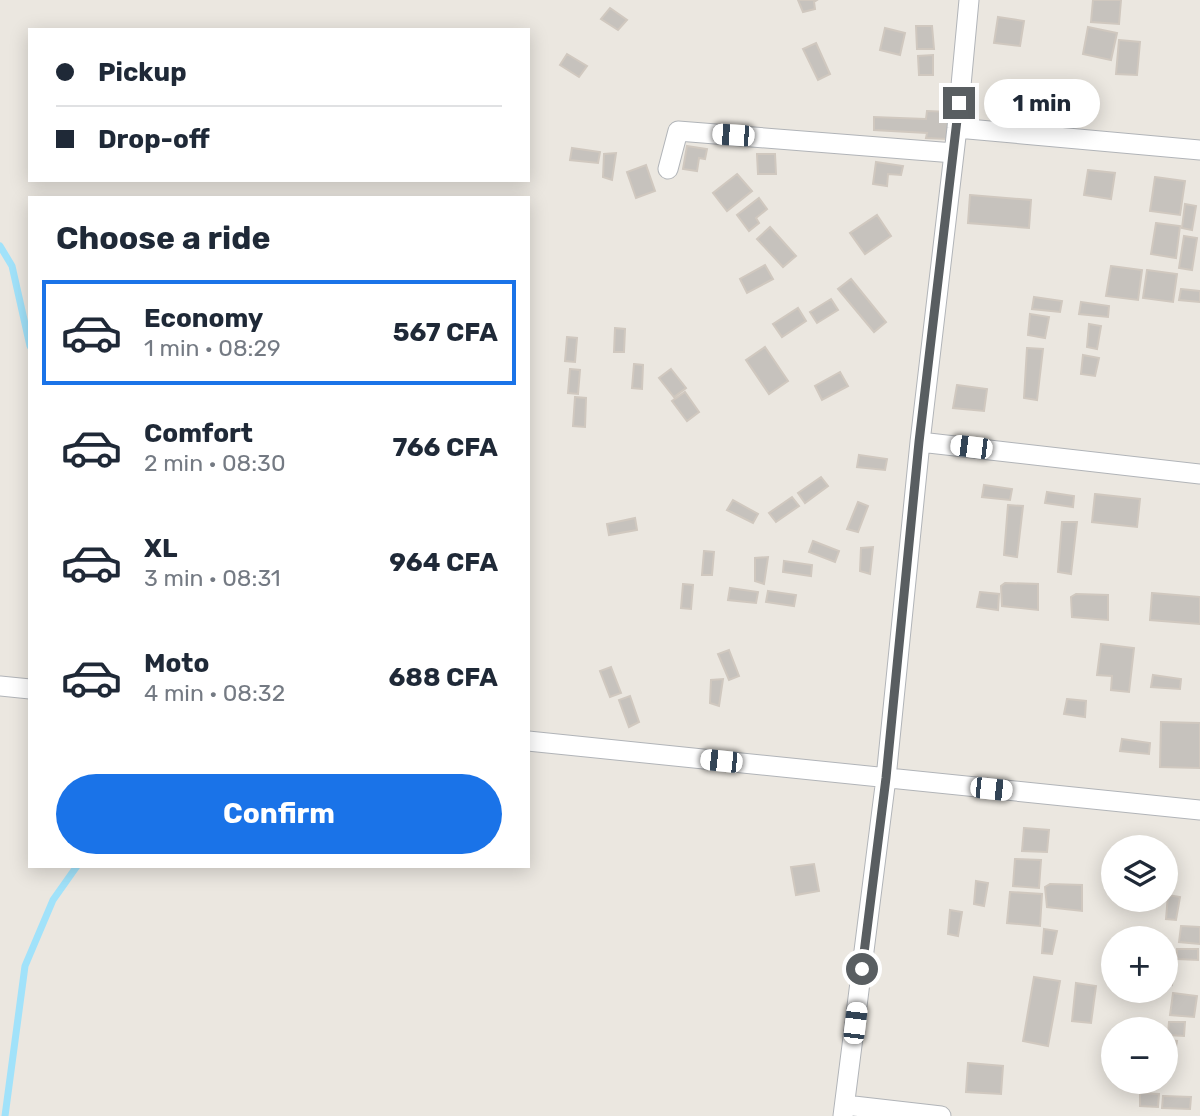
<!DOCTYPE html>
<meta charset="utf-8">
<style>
:root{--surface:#fff;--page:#f2f2f3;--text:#1f2937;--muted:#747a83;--line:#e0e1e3;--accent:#1a73e8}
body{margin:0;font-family:Rubik,sans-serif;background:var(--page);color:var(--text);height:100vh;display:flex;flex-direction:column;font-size:26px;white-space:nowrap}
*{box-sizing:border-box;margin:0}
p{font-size:23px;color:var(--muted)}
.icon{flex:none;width:38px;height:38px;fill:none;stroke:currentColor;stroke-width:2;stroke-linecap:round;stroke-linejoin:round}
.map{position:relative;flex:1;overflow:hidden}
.details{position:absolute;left:28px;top:196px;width:502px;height:672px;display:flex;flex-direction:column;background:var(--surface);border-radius:0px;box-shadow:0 4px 18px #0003}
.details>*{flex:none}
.top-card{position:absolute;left:28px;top:28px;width:502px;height:154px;border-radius:0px;box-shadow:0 4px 18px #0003;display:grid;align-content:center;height:154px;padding:0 28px;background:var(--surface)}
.fabs{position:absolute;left:1101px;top:835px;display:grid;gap:14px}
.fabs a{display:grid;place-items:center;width:77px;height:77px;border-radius:50%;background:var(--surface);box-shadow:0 4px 18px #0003;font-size:35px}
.end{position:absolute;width:32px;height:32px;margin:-16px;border:9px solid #595e61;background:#fff;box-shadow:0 0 0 4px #fff}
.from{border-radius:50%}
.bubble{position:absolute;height:49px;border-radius:24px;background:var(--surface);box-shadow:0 4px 18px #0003;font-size:23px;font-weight:700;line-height:49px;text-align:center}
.car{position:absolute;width:21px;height:42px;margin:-21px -10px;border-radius:9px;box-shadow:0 0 5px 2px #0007;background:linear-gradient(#fff 24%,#345 0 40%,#fff 0 76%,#345 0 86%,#fff 0)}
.top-card b{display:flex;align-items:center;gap:24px;height:66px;font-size:26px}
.top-card b+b{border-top:2px solid var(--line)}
.top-card i{width:18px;height:18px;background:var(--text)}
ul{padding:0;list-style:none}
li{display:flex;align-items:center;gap:21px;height:105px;margin:0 14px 10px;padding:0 14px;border:4px solid transparent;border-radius:0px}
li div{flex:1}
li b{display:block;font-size:26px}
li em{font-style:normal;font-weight:700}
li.active{border-color:var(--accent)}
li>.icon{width:63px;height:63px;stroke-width:1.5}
h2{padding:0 28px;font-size:32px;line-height:84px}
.button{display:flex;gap:14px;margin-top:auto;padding:14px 28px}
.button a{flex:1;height:80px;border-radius:42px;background:var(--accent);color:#fff;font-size:28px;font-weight:700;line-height:80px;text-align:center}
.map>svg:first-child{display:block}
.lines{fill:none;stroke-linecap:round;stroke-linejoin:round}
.stream{stroke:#a1e2fa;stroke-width:7}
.building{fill:#c6c2bd;stroke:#d0c8bf;stroke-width:2}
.street-casing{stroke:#b1b4b8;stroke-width:21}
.street{stroke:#fff;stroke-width:19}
.route{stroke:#595e61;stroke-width:9}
</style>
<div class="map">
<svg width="1200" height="1116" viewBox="0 0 1200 1116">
<rect width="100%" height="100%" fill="#ebe7e0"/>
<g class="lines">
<path class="stream" d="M 0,246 L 12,266 L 30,346
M 5,1116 L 25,966 L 53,900 L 77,866"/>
</g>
<path class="building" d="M 798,0 L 817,0 L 814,2 L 815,9 L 803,12 Z
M 1093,0 L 1121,0 L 1119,24 L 1091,22 Z
M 610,8 L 627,20 L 618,30 L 601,19 Z
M 998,17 L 1024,21 L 1020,46 L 994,43 Z
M 916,26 L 932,26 L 934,49 L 917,49 Z
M 1088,27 L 1117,33 L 1111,60 L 1083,54 Z
M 885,28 L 905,33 L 900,55 L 880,50 Z
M 1119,40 L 1140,42 L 1137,75 L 1116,74 Z
M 816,43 L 830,74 L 818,80 L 803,49 Z
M 567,54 L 587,66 L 579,77 L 560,65 Z
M 933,55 L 933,75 L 919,75 L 918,56 Z
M 927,111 L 949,112 L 948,139 L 926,138 L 927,133 L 874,130 L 874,117 L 926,119 Z
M 687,146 L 707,149 L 705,159 L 699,158 L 697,171 L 683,169 Z
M 572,148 L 600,152 L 598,163 L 570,160 Z
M 616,153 L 612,180 L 603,177 L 604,154 Z
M 757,154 L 775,154 L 776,174 L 758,174 Z
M 876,162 L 903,166 L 901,175 L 888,174 L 887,186 L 873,184 Z
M 646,165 L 655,191 L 636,198 L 627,172 Z
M 1088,170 L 1115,173 L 1111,199 L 1084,195 Z
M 737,174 L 752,191 L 727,211 L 713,193 Z
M 1155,177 L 1185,181 L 1180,215 L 1150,211 Z
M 970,195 L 1031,200 L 1029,228 L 968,223 Z
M 759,198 L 767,209 L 756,218 L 759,223 L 749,231 L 737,215 Z
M 1185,204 L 1196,206 L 1192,230 L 1182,228 Z
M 877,215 L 891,236 L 865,254 L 850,233 Z
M 1156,223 L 1180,226 L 1176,258 L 1151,254 Z
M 770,227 L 796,256 L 783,267 L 757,239 Z
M 1184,236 L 1197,238 L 1192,270 L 1179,268 Z
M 765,265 L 773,279 L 747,293 L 740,279 Z
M 1111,266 L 1142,270 L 1138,300 L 1106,296 Z
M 1147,270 L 1177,274 L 1173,302 L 1143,298 Z
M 851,279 L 886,322 L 874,332 L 838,289 Z
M 1181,289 L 1200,291 L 1200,302 L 1179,300 Z
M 1034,297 L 1062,301 L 1060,312 L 1032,309 Z
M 831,299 L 838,310 L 817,323 L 810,312 Z
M 1081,302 L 1109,306 L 1108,317 L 1079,314 Z
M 798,308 L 806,321 L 782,337 L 773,324 Z
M 1030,314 L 1049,317 L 1045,338 L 1028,335 Z
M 1089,324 L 1101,326 L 1097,349 L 1087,347 Z
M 615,328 L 625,329 L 624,352 L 614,352 Z
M 567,337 L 577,338 L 575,362 L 565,361 Z
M 765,347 L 788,381 L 769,394 L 746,360 Z
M 1027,348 L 1043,349 L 1037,400 L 1024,398 Z
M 1083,355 L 1099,358 L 1095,376 L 1081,374 Z
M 634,364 L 643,365 L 642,389 L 632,388 Z
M 570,369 L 580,370 L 578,394 L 568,393 Z
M 671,369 L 686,388 L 674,397 L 659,378 Z
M 840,372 L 848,386 L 822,400 L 815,386 Z
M 957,385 L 987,389 L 984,411 L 953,408 Z
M 685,392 L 699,412 L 687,421 L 672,401 Z
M 575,397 L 586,398 L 585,427 L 573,426 Z
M 859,455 L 887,459 L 885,470 L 857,467 Z
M 821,477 L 828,486 L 805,503 L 798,493 Z
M 984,485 L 1012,489 L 1010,500 L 982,497 Z
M 1047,492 L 1074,496 L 1073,507 L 1045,503 Z
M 1095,494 L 1140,499 L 1137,527 L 1092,522 Z
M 792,497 L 799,506 L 776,522 L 769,513 Z
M 733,500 L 758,514 L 753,523 L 727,510 Z
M 858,502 L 868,506 L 858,532 L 847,529 Z
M 1008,505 L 1023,506 L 1017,557 L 1004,555 Z
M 635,518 L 637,530 L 609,535 L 607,524 Z
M 1062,522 L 1077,522 L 1071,574 L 1058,572 Z
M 813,541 L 839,551 L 835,562 L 809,552 Z
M 873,547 L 870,574 L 860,571 L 861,548 Z
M 704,551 L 714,552 L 712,575 L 702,575 Z
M 768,557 L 764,584 L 755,581 L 755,558 Z
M 784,561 L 812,565 L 811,576 L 783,572 Z
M 1005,583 L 1038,584 L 1038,610 L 1002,606 L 1001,586 Z
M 683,584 L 693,585 L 691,609 L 681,608 Z
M 730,588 L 758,592 L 756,603 L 728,600 Z
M 768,591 L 796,595 L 794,606 L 766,602 Z
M 980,592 L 999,594 L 998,610 L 977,607 Z
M 1152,593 L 1200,597 L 1200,624 L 1150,620 Z
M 1076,594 L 1108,595 L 1108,620 L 1072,617 L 1071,597 Z
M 1101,644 L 1134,648 L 1129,692 L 1111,690 L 1112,676 L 1097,675 Z
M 729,650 L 739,676 L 729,680 L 718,654 Z
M 611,667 L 621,693 L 610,697 L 600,671 Z
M 1153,675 L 1181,679 L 1180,689 L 1151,687 Z
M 723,679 L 719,706 L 710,703 L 711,680 Z
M 630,696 L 639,722 L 629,727 L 619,700 Z
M 1067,699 L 1086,701 L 1085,717 L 1064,714 Z
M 1161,722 L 1200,723 L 1200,768 L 1160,767 Z
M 1122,739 L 1150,743 L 1149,754 L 1120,751 Z
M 1024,828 L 1049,830 L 1047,852 L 1022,851 Z
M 1015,859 L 1041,860 L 1039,888 L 1013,886 Z
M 814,864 L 819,891 L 796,895 L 791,867 Z
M 976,881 L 988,883 L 984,906 L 974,904 Z
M 1050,884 L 1082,885 L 1082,911 L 1047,907 L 1045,887 Z
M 1010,892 L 1042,894 L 1040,926 L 1007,923 Z
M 1168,895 L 1180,897 L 1176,920 L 1166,919 Z
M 950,910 L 962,912 L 958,936 L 948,934 Z
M 1181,926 L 1200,927 L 1200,944 L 1179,942 Z
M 1044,929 L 1057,931 L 1052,954 L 1042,953 Z
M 1177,949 L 1198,949 L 1198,960 L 1177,959 Z
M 1166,962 L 1174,962 L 1172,985 L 1166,984 Z
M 1034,977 L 1060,981 L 1048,1046 L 1023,1041 Z
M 1076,983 L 1096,986 L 1091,1023 L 1072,1021 Z
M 1173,993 L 1197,996 L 1194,1017 L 1170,1015 Z
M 1169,1022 L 1185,1022 L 1184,1036 L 1168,1035 Z
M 1167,1040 L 1177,1041 L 1172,1070 L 1166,1069 Z
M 968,1063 L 1003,1066 L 1001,1094 L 966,1092 Z
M 1140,1093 L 1159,1094 L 1158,1107 L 1140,1106 Z
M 1163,1096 L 1191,1097 L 1190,1109 L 1162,1108 Z"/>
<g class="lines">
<defs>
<path id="street" d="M 957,128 L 1200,150
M 668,169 L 678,131 L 954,153
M 920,442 L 1200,474
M 0,686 L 30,689
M 528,741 L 1200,810
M 845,1105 L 941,1116
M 843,1116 L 886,778 L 920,442 L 957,128 L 969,0"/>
</defs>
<use href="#street" class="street-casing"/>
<use href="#street" class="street"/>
</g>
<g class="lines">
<path class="route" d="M 862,969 L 886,778 L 919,442 L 959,103"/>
</g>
</svg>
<div class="fabs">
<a><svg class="icon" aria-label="layers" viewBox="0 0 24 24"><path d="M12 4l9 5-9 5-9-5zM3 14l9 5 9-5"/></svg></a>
<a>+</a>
<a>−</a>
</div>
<i class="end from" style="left:862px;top:969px"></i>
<i class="end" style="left:959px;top:103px"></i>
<div class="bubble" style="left:984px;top:79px;width:116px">1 min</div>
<i class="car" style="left:733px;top:135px;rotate:274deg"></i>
<i class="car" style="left:971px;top:447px;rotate:277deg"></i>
<i class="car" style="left:721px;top:761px;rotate:276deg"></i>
<i class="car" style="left:991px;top:789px;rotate:96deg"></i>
<i class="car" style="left:855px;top:1023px;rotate:7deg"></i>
<div class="top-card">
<b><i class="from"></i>Pickup</b>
<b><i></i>Drop-off</b>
</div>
<section class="details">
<h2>Choose a ride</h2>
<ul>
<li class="active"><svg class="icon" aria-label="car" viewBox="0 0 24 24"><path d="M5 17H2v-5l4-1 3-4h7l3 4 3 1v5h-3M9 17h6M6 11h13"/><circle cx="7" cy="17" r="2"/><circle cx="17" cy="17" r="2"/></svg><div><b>Economy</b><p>1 min · 08:29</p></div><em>567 CFA</em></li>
<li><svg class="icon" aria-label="car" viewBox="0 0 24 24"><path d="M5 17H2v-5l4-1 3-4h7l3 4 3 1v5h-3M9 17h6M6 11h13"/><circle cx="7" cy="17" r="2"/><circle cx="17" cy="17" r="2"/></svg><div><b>Comfort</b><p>2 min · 08:30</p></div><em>766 CFA</em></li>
<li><svg class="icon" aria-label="car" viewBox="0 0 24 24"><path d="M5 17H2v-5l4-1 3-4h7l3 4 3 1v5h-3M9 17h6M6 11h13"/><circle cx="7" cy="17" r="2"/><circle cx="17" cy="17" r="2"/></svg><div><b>XL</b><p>3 min · 08:31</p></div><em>964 CFA</em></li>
<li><svg class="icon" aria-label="car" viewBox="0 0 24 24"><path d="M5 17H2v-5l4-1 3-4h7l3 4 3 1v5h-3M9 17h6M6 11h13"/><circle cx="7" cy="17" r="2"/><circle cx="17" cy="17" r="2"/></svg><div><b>Moto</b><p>4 min · 08:32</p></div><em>688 CFA</em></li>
</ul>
<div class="button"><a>Confirm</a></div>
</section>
</div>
